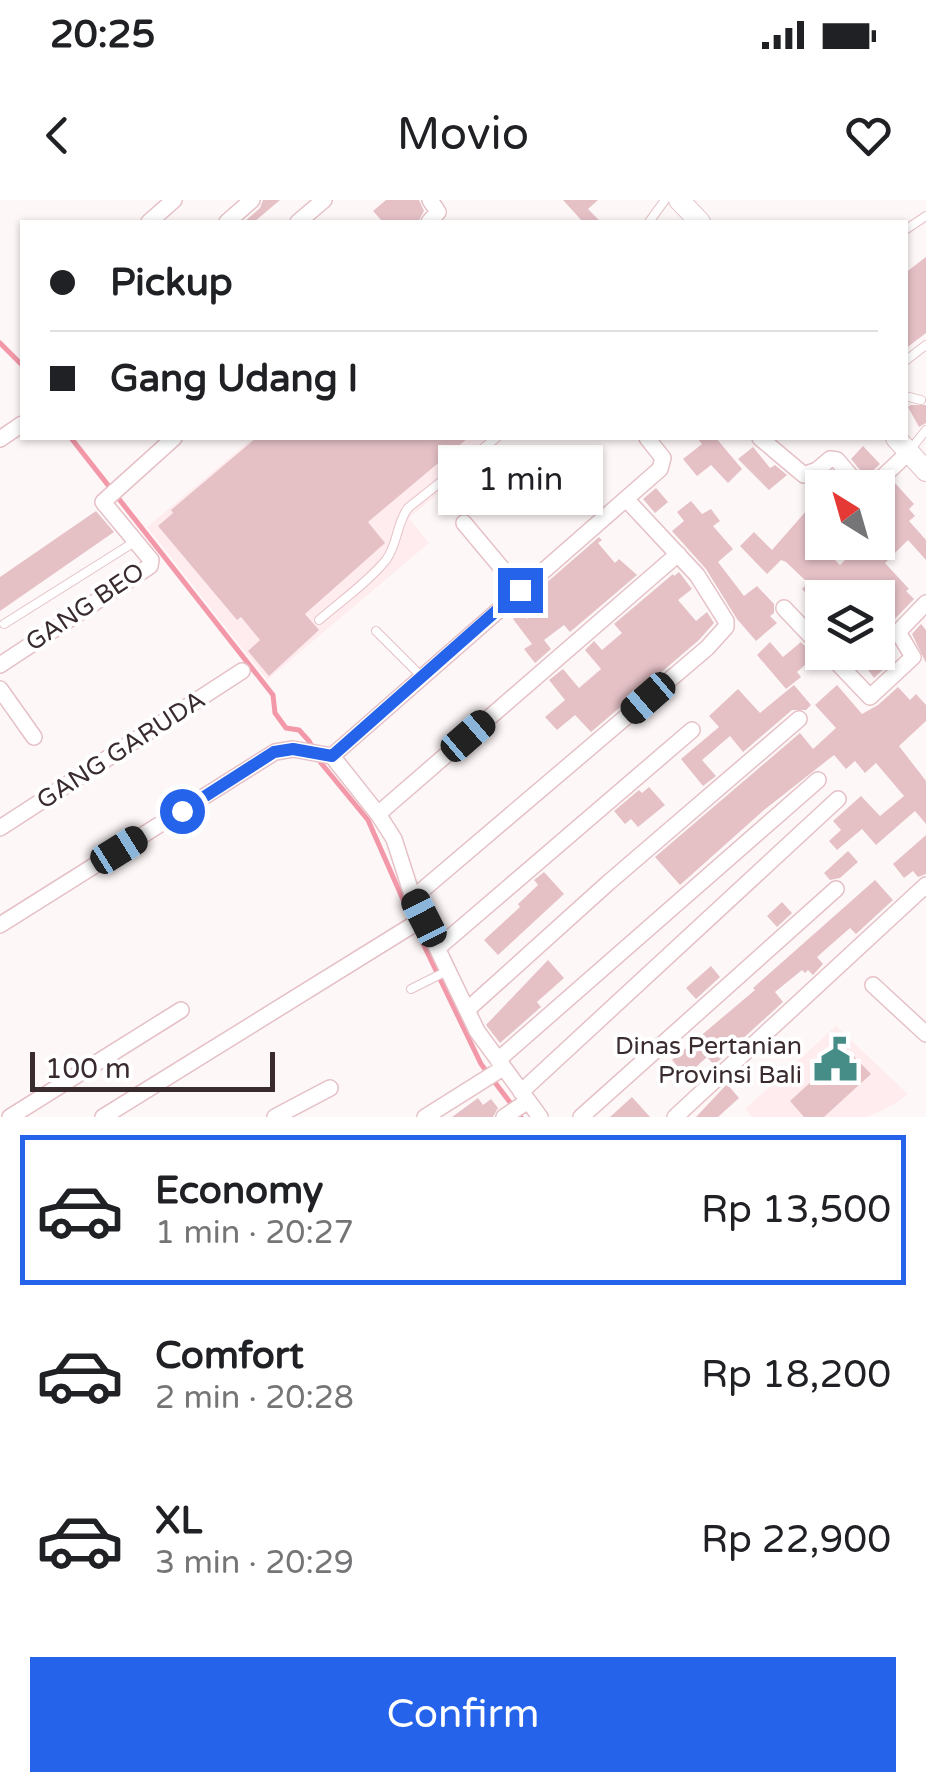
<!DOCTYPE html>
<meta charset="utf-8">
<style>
:root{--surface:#fff;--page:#f6f6f6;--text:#202124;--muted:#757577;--line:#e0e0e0;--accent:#2563eb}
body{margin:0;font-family:"Varela Round",sans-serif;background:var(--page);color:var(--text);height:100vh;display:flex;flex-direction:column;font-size:38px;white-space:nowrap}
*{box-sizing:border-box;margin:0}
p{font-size:32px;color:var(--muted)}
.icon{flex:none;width:55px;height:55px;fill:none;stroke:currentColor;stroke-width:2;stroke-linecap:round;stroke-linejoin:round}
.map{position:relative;height:917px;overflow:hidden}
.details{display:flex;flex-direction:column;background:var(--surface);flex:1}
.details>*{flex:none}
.hud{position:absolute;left:20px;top:20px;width:888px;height:220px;border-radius:0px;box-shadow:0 2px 8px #0004;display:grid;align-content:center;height:220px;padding:0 30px;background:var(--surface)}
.needle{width:65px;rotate:323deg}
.controls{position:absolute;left:805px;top:270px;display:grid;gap:20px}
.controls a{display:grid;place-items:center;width:90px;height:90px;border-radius:0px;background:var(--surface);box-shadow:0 2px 8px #0004;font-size:50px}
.scale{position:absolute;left:30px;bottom:25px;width:245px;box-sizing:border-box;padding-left:10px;border:5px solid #3a2c2e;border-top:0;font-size:28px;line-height:35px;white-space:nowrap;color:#3a2c2e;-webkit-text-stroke:8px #fff;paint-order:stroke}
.end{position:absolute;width:45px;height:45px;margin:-22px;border:12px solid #2563eb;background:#fff;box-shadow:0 0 0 5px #fff}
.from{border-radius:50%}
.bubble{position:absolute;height:70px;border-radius:0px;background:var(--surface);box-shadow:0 2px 8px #0004;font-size:32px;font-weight:600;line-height:70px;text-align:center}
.car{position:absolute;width:30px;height:60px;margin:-30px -15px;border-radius:12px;box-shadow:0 0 8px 2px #0007;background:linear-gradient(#222 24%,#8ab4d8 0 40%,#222 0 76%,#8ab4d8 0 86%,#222 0)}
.hud b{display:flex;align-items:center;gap:35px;height:95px;font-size:38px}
.hud b+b{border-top:2px solid var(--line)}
.hud i{width:25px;height:25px;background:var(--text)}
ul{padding:18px 0 0;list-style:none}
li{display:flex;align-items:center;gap:30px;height:150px;margin:0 20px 15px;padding:0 10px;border:5px solid transparent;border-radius:0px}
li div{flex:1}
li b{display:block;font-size:38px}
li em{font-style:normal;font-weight:600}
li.selected{border-color:var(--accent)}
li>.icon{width:90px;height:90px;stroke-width:1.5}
.button{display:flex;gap:20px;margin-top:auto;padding:20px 30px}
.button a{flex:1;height:115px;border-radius:0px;background:var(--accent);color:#fff;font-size:40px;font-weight:600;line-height:115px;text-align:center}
.status{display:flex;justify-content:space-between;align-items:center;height:70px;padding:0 50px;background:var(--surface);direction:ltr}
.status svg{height:28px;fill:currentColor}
header{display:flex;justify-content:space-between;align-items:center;height:130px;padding:0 30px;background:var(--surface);font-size:45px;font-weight:600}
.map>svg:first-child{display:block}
.built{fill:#ffecef}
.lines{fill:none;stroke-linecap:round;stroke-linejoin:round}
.stream{stroke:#f298a8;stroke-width:5}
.building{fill:#e5c1c6}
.service-casing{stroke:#e5c1c6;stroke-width:10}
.minor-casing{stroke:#e5c1c6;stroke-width:18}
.secondary-casing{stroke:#e5c1c6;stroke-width:22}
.service{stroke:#fff;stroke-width:8}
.minor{stroke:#fff;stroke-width:15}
.secondary{stroke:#fff;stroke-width:20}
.route{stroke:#2563eb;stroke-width:12}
.labels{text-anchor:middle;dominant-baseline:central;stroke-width:8;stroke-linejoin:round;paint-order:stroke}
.street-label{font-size:25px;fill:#3a2c2e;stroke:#fff}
.poi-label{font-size:25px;fill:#3a2c2e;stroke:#fff;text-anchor:end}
</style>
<div class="status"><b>20:25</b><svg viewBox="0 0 49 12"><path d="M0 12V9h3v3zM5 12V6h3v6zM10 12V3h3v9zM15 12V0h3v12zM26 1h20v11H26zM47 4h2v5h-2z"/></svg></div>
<header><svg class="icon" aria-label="back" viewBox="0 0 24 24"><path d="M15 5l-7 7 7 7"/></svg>Movio<svg class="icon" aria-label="heart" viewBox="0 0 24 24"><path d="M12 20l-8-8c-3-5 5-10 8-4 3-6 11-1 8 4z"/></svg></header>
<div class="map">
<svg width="926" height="917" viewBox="0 0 926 917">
<rect width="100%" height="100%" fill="#fef7f8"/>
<path class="built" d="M 253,238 L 505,238 L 409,318 L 429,343 L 267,480 L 147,327 Z
M 836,826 L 908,894 L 893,905 L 867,917 L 752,917 L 745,909 Z"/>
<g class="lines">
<path class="stream" d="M 0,143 L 22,165
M 71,238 L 273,495 L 275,513 L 286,528 L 299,530 L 309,541 L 321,563 L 368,620 L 416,729 L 481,864 L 521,917"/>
</g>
<path class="building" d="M 263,0 L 280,0 L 254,22 L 244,22 L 260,8 Z
M 386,0 L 419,0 L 424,11 L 418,22 L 383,22 L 373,11 Z
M 563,0 L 598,0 L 588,9 L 601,22 L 583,22 Z
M 926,57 L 926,133 L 905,149 L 905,73 Z
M 911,205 L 926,205 L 926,223 L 919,227 L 908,207 Z
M 256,238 L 468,238 L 368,322 L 385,343 L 305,414 L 319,430 L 269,476 L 248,451 L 260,440 L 241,417 L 237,420 L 158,326 L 173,313 L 171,310 Z
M 697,238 L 716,238 L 742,269 L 728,283 L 711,265 L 697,276 L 683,259 L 702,244 Z
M 863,246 L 880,264 L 866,277 L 851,259 Z
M 753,247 L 770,268 L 775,265 L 787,275 L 769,290 L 738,259 Z
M 894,282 L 914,304 L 909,309 L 915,316 L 909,321 L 926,340 L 926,360 L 908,340 L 885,363 L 909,389 L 906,391 L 914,399 L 890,424 L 887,435 L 878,426 L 878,398 L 822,398 L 822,411 L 802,389 L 808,383 L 786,362 L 781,360 L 767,374 L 740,346 L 754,332 L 772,350 L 807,310 L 822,324 L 813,339 L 840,365 L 864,342 L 878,342 L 878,297 Z
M 656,288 L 668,302 L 655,313 L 643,299 Z
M 691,301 L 702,314 L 711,309 L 720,321 L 713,326 L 733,349 L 718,362 L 744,396 L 757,386 L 774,404 L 774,413 L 770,416 L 777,423 L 756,441 L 737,419 L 706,369 L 672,331 L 684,321 L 677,312 Z
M 96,311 L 114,332 L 0,411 L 0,377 Z
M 599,337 L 602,340 L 598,343 L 615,363 L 619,359 L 637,375 L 570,432 L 564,425 L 544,440 L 551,449 L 535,463 L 524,449 L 532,444 L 513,419 L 522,412 L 527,419 L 548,403 L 537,391 Z
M 679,372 L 692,389 L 678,400 L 696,421 L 707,412 L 714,423 L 699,440 L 591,532 L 575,515 L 557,530 L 545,517 L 565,500 L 549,480 L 563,469 L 579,488 L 601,469 L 585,450 L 594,441 L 602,450 L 622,433 L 614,424 L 673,374 L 674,376 Z
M 921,424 L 926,430 L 926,463 L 912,434 Z
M 770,442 L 783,457 L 801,442 L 815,456 L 797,472 L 801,477 L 786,489 L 757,455 Z
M 868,452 L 878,452 L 889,464 L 874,478 L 860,459 Z
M 794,485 L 811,505 L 806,510 L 792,510 L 743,552 L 730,536 L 702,560 L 716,576 L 703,586 L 681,559 L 719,527 L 709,516 L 738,489 L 760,513 Z
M 837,485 L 862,514 L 878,505 L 898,487 L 910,500 L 916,494 L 926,505 L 926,521 L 899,546 L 926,581 L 926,624 L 915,611 L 876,645 L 862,629 L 837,650 L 829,641 L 841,630 L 833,621 L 861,596 L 880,616 L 904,596 L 876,563 L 865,573 L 855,561 L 846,569 L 834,555 L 764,610 L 680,685 L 655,657 L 800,533 L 813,549 L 836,528 L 815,505 Z
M 649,587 L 665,605 L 638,627 L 631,619 L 625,624 L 614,611 L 639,590 L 642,593 Z
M 926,635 L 926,674 L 918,677 L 913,671 L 904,678 L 893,664 Z
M 848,651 L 858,662 L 840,678 L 830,680 L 824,673 Z
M 544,672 L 564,694 L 498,755 L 484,740 L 520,707 L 518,704 L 538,685 L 534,680 Z
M 875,680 L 893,700 L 856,734 L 850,728 L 817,757 L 823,764 L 813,775 L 808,770 L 805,773 L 802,770 L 775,792 L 783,802 L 714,865 L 707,857 L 686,876 L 672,860 L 755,790 L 753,788 Z
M 782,702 L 792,713 L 777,727 L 767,716 Z
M 548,760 L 564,778 L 537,802 L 541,807 L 500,843 L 486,825 Z
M 711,766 L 720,777 L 696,799 L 686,788 Z
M 847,849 L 871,874 L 824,917 L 804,917 L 790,901 Z
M 727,884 L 739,898 L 718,917 L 696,917 Z
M 632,897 L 650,917 L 610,917 Z
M 478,898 L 483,905 L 491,899 L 498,908 L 493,917 L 452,917 Z"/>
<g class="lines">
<defs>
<path id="service" d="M 649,22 L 665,0
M 905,30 L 926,16
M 905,161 L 926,145
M 905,196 L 921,200
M 910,250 L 926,230
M 319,420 C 341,401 368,382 386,360 C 398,344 396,324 408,308 L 496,238
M 4,424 L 136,341
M 376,431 L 422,477
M 411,789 L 449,770"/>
<path id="minor" d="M 149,22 L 174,0
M 227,22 L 252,0
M 298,22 L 324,0
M 429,22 L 438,12 L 430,0
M 760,238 L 804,275 L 817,270 L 830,259 L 837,260 L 861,288
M 0,239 L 22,224
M 871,288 L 909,252
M 464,323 L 520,390
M 784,408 L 822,448
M 827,452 L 870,497 L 913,457 L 898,432 L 926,403
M 0,465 L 150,366 L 151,360 L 103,302 L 174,238
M 0,489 L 34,537
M 332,556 L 660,269 L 663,258 L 647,238
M 332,556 L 378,614 L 394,639 L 413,698 L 477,831 L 540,917
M 378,614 L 678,354
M 0,628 L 242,471
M 413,698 L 707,448 L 726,427 L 726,421 L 697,375 L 626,299
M 0,725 L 275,552 L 293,549 L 332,556
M 439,747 L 692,530
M 873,785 L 926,834
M 467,810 L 608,683 L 799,519
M 498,860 L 818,580
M 521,892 L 838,599
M 10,917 L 181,810
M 103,917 L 424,718
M 275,917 L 330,888
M 425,917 L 503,868
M 504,917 L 528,901
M 581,917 L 836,689
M 675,917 L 926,685"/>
<path id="secondary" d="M 679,0 L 700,22
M 896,238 L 926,271"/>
</defs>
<use href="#service" class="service-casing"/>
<use href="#minor" class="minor-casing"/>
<use href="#secondary" class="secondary-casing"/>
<use href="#service" class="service"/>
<use href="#minor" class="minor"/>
<use href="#secondary" class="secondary"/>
</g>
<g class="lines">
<path class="route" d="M 182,611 L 274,552 L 293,549 L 332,556 L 520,390"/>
</g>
<defs>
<symbol id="civic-bare" viewBox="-9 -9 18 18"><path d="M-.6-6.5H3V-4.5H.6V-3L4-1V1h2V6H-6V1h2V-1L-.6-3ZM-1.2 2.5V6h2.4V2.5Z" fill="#468d87" stroke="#fff" stroke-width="2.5" paint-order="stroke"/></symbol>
</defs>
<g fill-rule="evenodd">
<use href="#civic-bare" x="804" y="828" width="63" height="63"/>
</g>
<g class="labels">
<g class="street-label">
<text transform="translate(85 407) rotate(-34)">GANG BEO</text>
<text transform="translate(121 550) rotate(-33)">GANG GARUDA</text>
</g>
<g class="poi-label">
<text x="802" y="846">Dinas Pertanian<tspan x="802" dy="29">Provinsi Bali</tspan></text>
</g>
</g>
</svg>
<div class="controls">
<a><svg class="needle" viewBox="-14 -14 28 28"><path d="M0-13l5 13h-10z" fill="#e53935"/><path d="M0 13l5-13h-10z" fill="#757577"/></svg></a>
<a><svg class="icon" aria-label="layers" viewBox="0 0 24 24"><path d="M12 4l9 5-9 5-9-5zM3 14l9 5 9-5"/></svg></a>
</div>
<div class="scale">100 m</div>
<i class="end from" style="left:182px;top:611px"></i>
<i class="end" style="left:520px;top:390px"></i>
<div class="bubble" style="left:438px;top:245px;width:165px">1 min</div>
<i class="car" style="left:648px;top:498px;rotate:229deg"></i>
<i class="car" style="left:468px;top:536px;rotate:49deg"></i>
<i class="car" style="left:119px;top:650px;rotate:58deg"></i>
<i class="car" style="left:424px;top:718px;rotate:333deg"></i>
<div class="hud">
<b><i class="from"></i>Pickup</b>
<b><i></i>Gang Udang I</b>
</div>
</div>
<section class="details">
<ul>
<li class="selected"><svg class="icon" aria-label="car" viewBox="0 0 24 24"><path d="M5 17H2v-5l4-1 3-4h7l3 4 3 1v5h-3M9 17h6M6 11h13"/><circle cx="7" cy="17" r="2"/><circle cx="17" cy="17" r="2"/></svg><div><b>Economy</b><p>1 min · 20:27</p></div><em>Rp 13,500</em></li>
<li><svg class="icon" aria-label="car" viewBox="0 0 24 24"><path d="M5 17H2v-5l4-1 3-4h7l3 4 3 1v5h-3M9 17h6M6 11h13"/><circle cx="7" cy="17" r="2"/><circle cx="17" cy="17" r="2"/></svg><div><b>Comfort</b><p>2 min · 20:28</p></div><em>Rp 18,200</em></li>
<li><svg class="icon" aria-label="car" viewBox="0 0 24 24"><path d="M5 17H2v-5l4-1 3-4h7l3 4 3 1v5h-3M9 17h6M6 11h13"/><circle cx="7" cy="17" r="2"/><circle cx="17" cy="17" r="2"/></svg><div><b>XL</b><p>3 min · 20:29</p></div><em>Rp 22,900</em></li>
</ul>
<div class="button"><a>Confirm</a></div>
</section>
